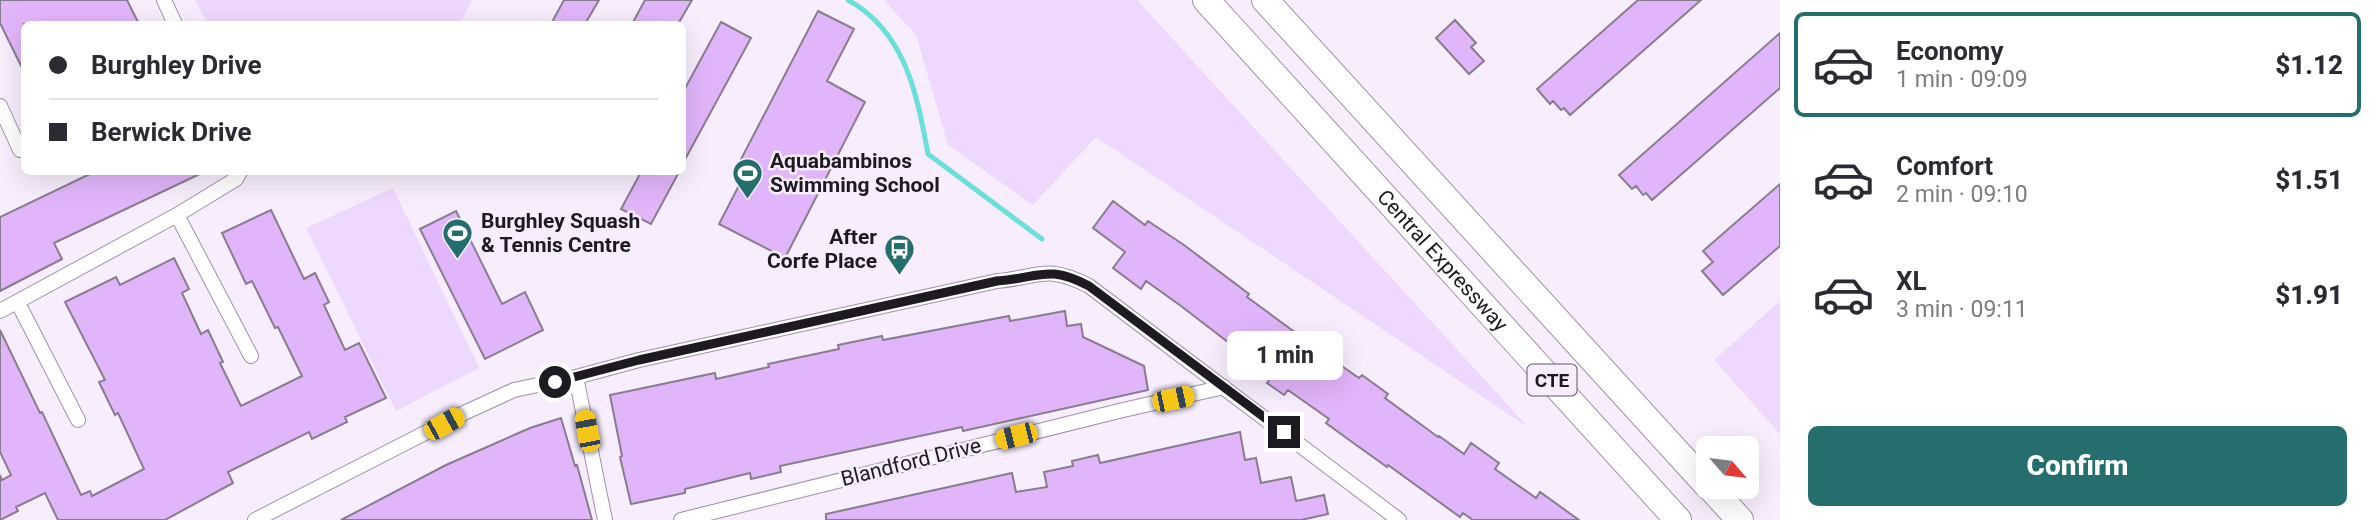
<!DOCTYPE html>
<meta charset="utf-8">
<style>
:root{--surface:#fff;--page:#f7f7f7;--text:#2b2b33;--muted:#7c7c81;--line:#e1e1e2;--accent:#246f6d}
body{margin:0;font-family:Roboto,sans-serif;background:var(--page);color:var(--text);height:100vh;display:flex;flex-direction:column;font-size:26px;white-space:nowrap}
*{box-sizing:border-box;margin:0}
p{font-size:23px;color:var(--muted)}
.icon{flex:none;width:38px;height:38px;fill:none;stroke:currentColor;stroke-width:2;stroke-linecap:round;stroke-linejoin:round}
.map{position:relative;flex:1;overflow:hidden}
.side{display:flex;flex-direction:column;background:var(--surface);width:595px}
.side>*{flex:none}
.hud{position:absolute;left:21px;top:21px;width:665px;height:154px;border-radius:10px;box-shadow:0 7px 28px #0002;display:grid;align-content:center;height:154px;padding:0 28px;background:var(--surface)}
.needle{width:46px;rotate:118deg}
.controls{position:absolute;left:1696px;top:436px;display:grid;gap:14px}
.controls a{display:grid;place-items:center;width:63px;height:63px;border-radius:10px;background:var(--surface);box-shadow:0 7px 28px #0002;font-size:35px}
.end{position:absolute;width:32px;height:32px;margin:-16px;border:9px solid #1e1a21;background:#fff;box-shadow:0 0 0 4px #fff}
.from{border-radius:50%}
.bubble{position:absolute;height:49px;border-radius:10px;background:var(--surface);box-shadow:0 7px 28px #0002;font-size:23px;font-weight:800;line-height:49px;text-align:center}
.car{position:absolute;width:21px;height:42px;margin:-21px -10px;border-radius:9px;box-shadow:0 0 5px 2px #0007;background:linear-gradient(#f5c518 24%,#345 0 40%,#f5c518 0 76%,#345 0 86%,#f5c518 0)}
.hud b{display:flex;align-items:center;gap:24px;height:66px;font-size:26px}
.hud b+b{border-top:2px solid var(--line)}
.hud i{width:18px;height:18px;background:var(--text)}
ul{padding:12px 0 0;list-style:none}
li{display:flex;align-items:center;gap:21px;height:105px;margin:0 14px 10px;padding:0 14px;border:4px solid transparent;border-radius:10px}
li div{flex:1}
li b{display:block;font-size:26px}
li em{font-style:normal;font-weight:800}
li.on{border-color:var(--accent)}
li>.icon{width:63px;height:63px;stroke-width:1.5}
.cta{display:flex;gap:14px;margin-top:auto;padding:14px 28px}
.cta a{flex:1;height:80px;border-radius:10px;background:var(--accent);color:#fff;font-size:28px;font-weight:800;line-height:80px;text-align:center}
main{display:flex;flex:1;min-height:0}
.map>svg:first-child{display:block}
.green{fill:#efd8fd}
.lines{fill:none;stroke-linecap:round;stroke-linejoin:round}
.stream{stroke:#6adfdc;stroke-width:5}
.building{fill:#e1b5fa;stroke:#887d8e;stroke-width:2}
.street-casing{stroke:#9e93a5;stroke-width:16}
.highway-casing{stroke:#9e93a5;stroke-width:28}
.street{stroke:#fff;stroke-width:14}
.highway{stroke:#fff;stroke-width:26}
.route{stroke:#1e1a21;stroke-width:9}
.labels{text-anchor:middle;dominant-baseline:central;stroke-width:5;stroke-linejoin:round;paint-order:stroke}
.shield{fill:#f7edfd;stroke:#5f5963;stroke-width:2}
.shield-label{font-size:19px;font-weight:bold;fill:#1e1a21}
.poi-label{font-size:21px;font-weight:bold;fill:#1e1a21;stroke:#f7edfd;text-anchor:start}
.street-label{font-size:21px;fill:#1e1a21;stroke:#f7edfd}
</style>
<main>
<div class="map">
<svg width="1780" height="520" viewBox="0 0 1780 520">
<rect width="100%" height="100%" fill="#f7edfd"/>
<path class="green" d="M 195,0 L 472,0 L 460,24 L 208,24 Z
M 884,0 L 1137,0 L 1528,427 L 1096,137 L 1033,205 L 948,145 L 916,35 Z
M 393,188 L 479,368 L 396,411 L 306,228 Z
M 1780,301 L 1780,434 L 1714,360 Z"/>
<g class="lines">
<path class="stream" d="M 848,0 C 906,32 917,95 928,154 L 1042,239"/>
</g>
<path class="building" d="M 0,0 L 127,0 L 139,24 L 24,24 L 24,72 L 0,23 Z
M 564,0 L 599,0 L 585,24 L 551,24 Z
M 645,0 L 692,0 L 678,24 L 632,24 Z
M 1638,0 L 1701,0 L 1570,115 L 1564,108 L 1561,110 L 1553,101 L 1550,104 L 1537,89 Z
M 818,11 L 854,29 L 827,81 L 865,102 L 785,258 L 719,224 L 747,170 L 738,165 Z
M 1455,20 L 1476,43 L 1471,47 L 1484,61 L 1469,74 L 1436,38 Z
M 721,22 L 751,38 L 682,165 L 682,94 Z
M 1780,33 L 1780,88 L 1652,200 L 1646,193 L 1643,195 L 1636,186 L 1632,189 L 1619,175 Z
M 94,172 L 204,172 L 54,243 L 62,259 L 0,291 L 0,217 Z
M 641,172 L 679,172 L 651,224 L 621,209 Z
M 1780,184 L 1780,246 L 1723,295 L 1702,271 L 1713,262 L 1703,251 Z
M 1113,201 L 1145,225 L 1148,221 L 1184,245 L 1249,294 L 1247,297 L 1326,355 L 1359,378 L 1362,375 L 1388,394 L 1385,398 L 1438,437 L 1439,436 L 1464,454 L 1471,443 L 1499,463 L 1495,469 L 1536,498 L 1540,492 L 1579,520 L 1473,520 L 1463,513 L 1460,517 L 1388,465 L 1387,467 L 1352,442 L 1326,423 L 1329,419 L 1288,390 L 1284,395 L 1267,383 L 1272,376 L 1181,306 L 1146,281 L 1141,289 L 1113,268 L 1125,252 L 1093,228 Z
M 271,210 L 304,279 L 315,273 L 329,302 L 324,305 L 345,350 L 359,343 L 386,398 L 345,417 L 347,422 L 312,439 L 309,432 L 228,472 L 233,483 L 165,520 L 58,520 L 45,493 L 16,507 L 18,511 L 0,520 L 0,475 L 2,480 L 11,475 L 0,452 L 0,330 L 40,413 L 42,412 L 81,495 L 90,491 L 92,496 L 144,469 L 118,413 L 115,415 L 99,382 L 105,380 L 65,302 L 116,277 L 120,285 L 174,258 L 189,289 L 182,293 L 201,334 L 208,330 L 223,362 L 220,363 L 241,406 L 302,376 L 278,327 L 275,328 L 252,281 L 246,284 L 222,233 Z
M 456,211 L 502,304 L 525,292 L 543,330 L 485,359 L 420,229 Z
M 1065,311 L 1067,326 L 1081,324 L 1083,337 L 1144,366 L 1148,390 L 963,431 L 962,427 L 780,466 L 781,472 L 751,479 L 750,473 L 685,489 L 685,493 L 631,504 L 620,457 L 622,456 L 610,395 L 715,373 L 716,379 L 769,367 L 768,364 L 839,349 L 838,345 L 882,336 L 883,340 L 1009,316 L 1010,321 Z
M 561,418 L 575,466 L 577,465 L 592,520 L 341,520 L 446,465 L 530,428 Z
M 1240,432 L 1245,460 L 1256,458 L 1261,483 L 1291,477 L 1296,501 L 1324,495 L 1328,514 L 1301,520 L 826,520 L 826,514 L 1012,473 L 1016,492 L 1047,487 L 1044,472 L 1073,466 L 1072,461 L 1098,455 L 1100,463 Z"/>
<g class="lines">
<defs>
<path id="street" d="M 164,0 L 175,24
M 0,106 L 20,150
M 177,215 L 251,356
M 18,303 L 78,420
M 0,311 L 177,215 L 236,179 L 240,172
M 576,377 L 605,520
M 255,520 L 466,412 L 514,390 L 576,377 L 639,360 L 997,281 C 1040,277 1046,264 1089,286 L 1399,520
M 681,520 L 1119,411 L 1224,387"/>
<g id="highway">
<path id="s1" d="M 1206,0 L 1678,520"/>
<path d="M 1265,0 L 1708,486"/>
<path d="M 1709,486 L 1740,520"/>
</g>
</defs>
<use href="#street" class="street-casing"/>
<use href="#highway" class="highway-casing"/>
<use href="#street" class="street"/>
<use href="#highway" class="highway"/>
</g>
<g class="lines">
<path class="route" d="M 555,382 L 639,360 L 997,281 C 1040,278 1047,264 1089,286 L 1284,432"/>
</g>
<defs>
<symbol id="stadium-pin" viewBox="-11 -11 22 30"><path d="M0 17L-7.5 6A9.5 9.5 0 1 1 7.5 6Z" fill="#246f6d" stroke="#f7edfd"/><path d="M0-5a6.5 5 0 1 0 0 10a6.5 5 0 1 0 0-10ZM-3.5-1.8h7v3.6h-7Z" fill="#fff"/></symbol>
<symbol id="bus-pin" viewBox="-11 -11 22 30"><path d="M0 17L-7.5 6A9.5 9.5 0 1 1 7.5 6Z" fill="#246f6d" stroke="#f7edfd"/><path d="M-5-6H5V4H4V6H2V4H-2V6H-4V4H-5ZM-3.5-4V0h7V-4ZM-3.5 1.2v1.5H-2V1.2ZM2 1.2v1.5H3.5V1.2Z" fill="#fff"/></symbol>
</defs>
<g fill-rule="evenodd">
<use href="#stadium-pin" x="730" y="156" width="35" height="47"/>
<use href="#stadium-pin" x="440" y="216" width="35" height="47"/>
<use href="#bus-pin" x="882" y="232" width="35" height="47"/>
</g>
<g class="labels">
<rect class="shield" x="1527.5" y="364.5" width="49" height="31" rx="5"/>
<g class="shield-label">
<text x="1552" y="380">CTE</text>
</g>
<g class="poi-label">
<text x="770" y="161">Aquabambinos<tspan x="770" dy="24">Swimming School</tspan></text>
<text x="481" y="221">Burghley Squash<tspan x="481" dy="24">&amp; Tennis Centre</tspan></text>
<text x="877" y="237" text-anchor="end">After<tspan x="877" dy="24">Corfe Place</tspan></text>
</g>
<g class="street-label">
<text stroke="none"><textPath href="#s1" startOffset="352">Central Expressway</textPath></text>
<text transform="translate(911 462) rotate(-14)">Blandford Drive</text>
</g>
</g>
</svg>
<div class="controls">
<a><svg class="needle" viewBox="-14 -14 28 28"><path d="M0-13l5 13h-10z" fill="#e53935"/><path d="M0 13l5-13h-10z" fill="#7c7c81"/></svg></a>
</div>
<i class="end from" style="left:555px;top:382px"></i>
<i class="end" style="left:1284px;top:432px"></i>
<div class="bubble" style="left:1227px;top:331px;width:116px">1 min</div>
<i class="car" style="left:1173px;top:399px;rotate:78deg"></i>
<i class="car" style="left:444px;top:424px;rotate:61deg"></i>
<i class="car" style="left:587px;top:431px;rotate:349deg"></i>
<i class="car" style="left:1016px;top:436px;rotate:256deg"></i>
<div class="hud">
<b><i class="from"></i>Burghley Drive</b>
<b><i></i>Berwick Drive</b>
</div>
</div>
<section class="side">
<ul>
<li class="on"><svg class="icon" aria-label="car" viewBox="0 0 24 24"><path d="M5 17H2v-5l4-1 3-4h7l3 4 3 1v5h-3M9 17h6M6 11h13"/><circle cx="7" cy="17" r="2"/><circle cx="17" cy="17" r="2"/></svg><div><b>Economy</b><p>1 min · 09:09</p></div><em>$1.12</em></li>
<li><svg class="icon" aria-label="car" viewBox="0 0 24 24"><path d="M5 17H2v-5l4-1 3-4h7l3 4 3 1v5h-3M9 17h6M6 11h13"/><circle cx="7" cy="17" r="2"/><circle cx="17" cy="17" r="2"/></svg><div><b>Comfort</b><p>2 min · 09:10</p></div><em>$1.51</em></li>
<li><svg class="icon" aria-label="car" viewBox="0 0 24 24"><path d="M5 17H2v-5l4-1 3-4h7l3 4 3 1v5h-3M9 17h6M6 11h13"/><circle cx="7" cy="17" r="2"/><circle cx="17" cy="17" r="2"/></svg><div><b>XL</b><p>3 min · 09:11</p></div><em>$1.91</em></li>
</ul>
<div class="cta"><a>Confirm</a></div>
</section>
</main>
